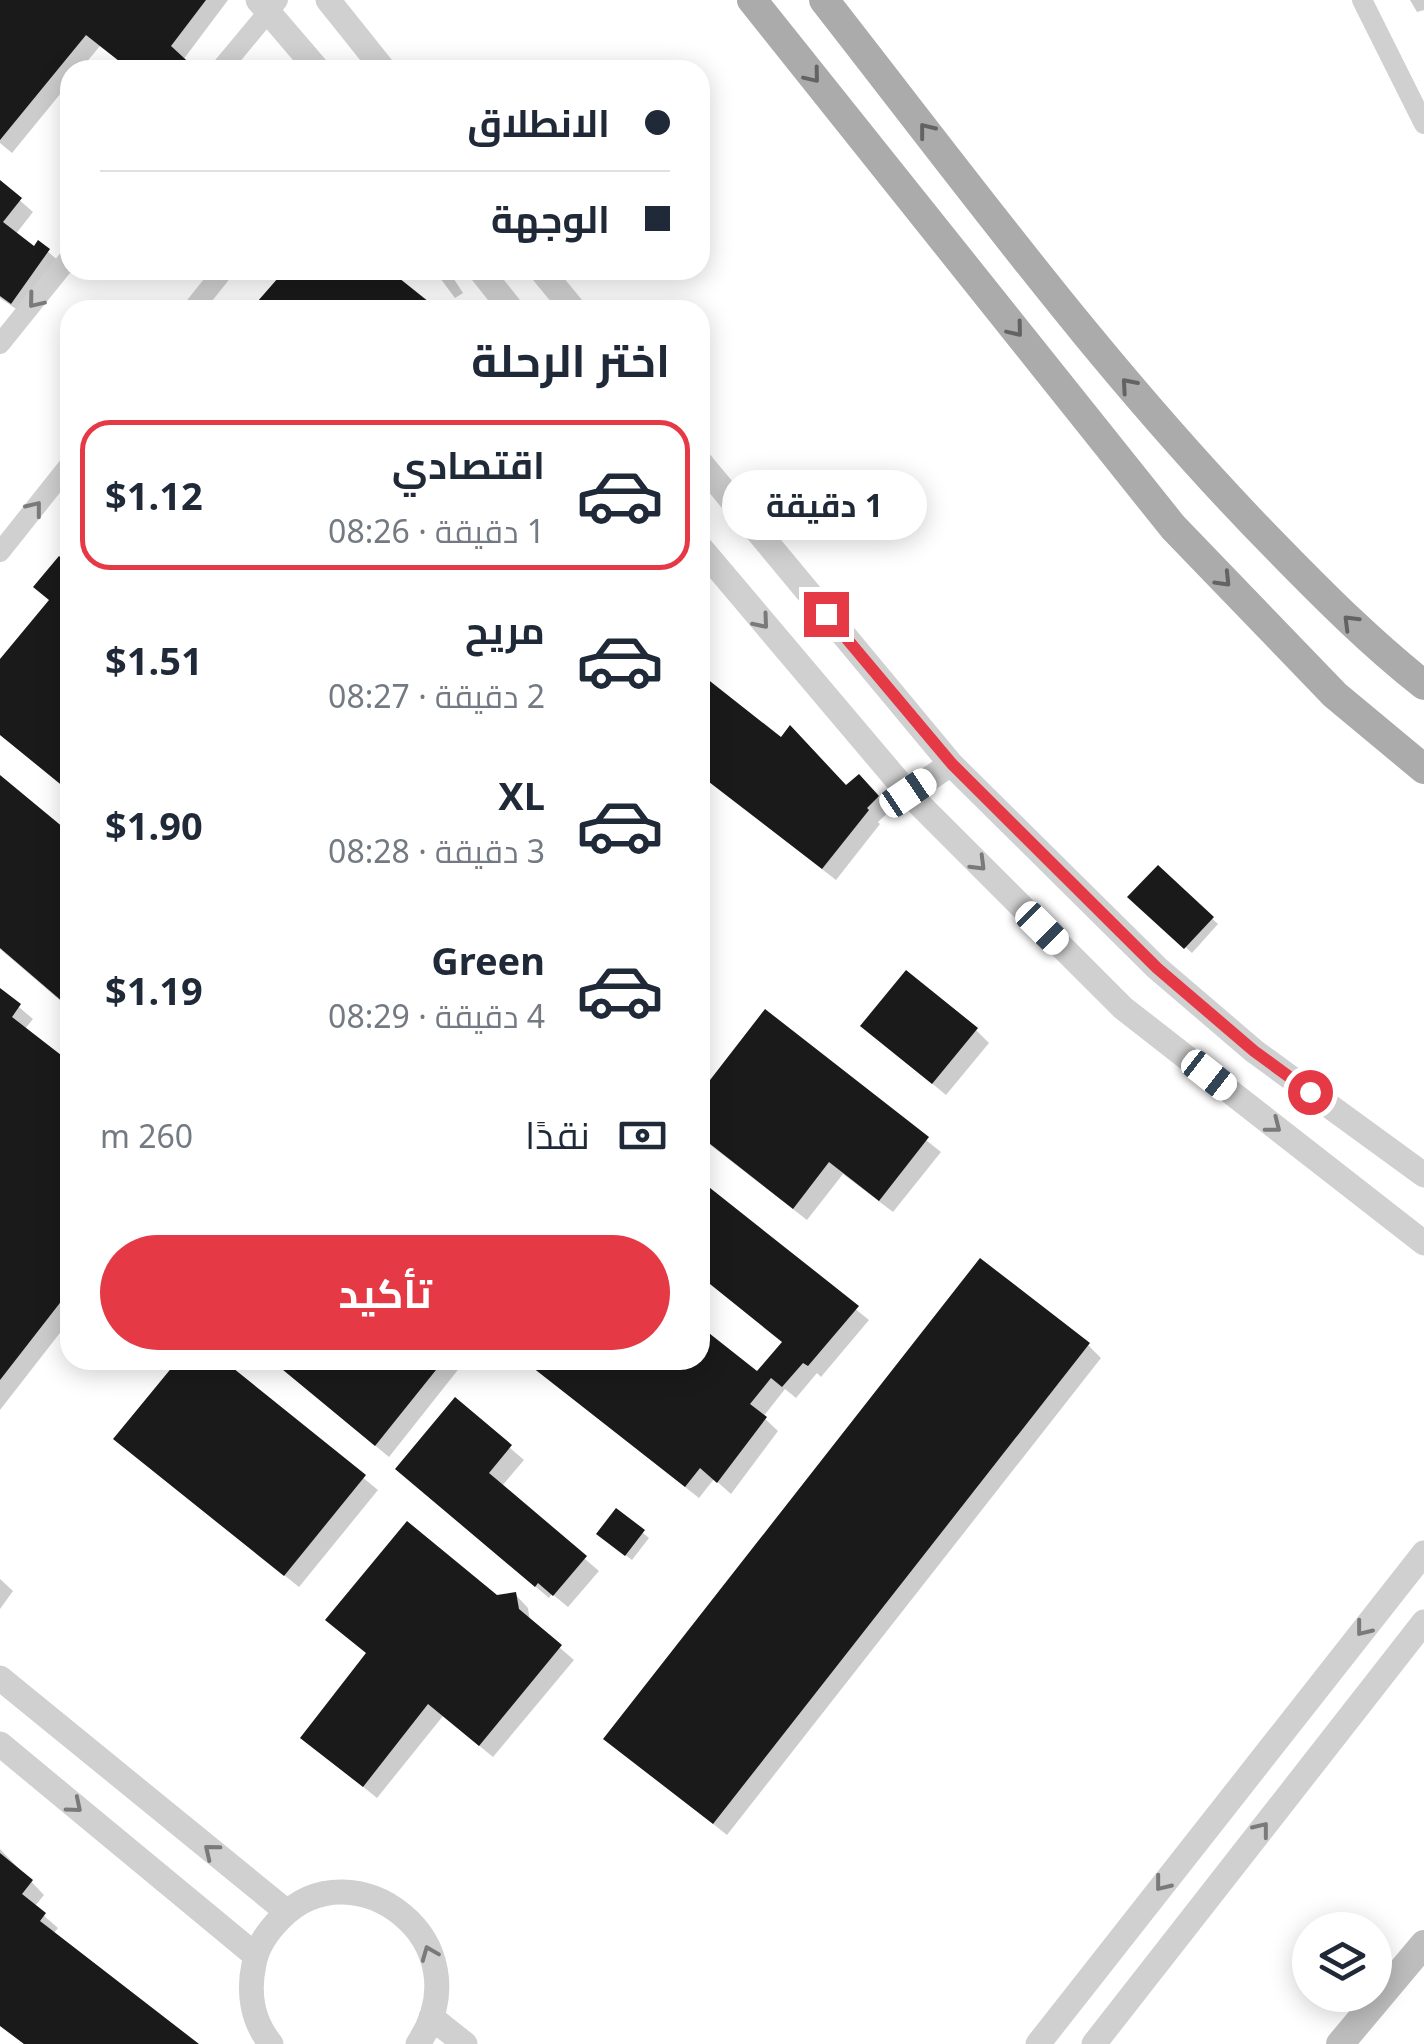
<!DOCTYPE html>
<html lang="ar">
<meta charset="utf-8">
<style>
:root{--surface:#fff;--page:#f2f2f3;--text:#1f2937;--muted:#747a83;--line:#e0e1e3;--accent:#e63946}
body{margin:0;font-family:"Noto Sans",Cairo,sans-serif;background:var(--page);color:var(--text);direction:rtl;height:100vh;display:flex;flex-direction:column;font-size:38px;white-space:nowrap}
*{box-sizing:border-box;margin:0}
p{font-size:32px;color:var(--muted)}
.icon{flex:none;width:55px;height:55px;fill:none;stroke:currentColor;stroke-width:2;stroke-linecap:round;stroke-linejoin:round}
.map{position:relative;flex:1;overflow:hidden;direction:ltr}
.drawer{position:absolute;left:60px;top:300px;width:650px;height:1070px;display:flex;flex-direction:column;background:var(--surface);border-radius:30px;box-shadow:0 5px 25px #0003;direction:rtl}
.drawer>*{flex:none}
.guide{position:absolute;left:60px;top:60px;width:650px;height:220px;border-radius:30px;box-shadow:0 5px 25px #0003;direction:rtl;display:grid;align-content:center;height:220px;padding:0 40px;background:var(--surface)}
.buttons{position:absolute;left:1292px;top:1912px;display:grid;gap:20px}
.buttons a{display:grid;place-items:center;width:100px;height:100px;border-radius:50%;background:var(--surface);box-shadow:0 5px 25px #0003;font-size:50px}
.end{position:absolute;width:45px;height:45px;margin:-22px;border:12px solid #e63946;background:#fff;box-shadow:0 0 0 5px #fff}
.from{border-radius:50%}
.bubble{position:absolute;height:70px;border-radius:35px;background:var(--surface);box-shadow:0 5px 25px #0003;font-size:32px;font-weight:700;line-height:70px;text-align:center;direction:rtl}
.car{position:absolute;width:30px;height:60px;margin:-30px -15px;border-radius:12px;box-shadow:0 0 8px 2px #0007;background:linear-gradient(#fff 24%,#345 0 40%,#fff 0 76%,#345 0 86%,#fff 0)}
.guide b{display:flex;align-items:center;gap:35px;height:95px;font-size:38px}
.guide b+b{border-top:2px solid var(--line)}
.guide i{width:25px;height:25px;background:var(--text)}
ul{padding:0;list-style:none}
li{display:flex;align-items:center;gap:30px;height:150px;margin:0 20px 15px;padding:0 20px;border:5px solid transparent;border-radius:30px}
li div{flex:1}
li b{display:block;font-size:38px}
li em{font-style:normal;font-weight:700}
li.active{border-color:var(--accent)}
li>.icon{width:90px;height:90px;stroke-width:1.5}
h2{padding:0 40px;font-size:45px;line-height:120px}
.pay{display:flex;align-items:center;gap:25px;height:110px;padding:0 40px;font-size:38px}
.pay p{margin-inline-start:auto}
.action{display:flex;gap:20px;margin-top:auto;padding:20px 40px}
.action a{flex:1;height:115px;border-radius:60px;background:var(--accent);color:#fff;font-size:40px;font-weight:700;line-height:115px;text-align:center}
.map>svg:first-child{display:block}
.shadow{fill:#0003}
.building{fill:#1a1a1a}
.lines{fill:none;stroke-linecap:round;stroke-linejoin:round}
.minor{stroke:#d0d0d0;stroke-width:20}
.tertiary{stroke:#d0d0d0;stroke-width:25}
.secondary{stroke:#bdbdbd;stroke-width:28}
.primary{stroke:#ababab;stroke-width:30}
.oneway{stroke:#636363}
.oneway2{stroke:#7a7a7a}
.route{stroke:#e63946;stroke-width:12}
</style>
<div class="map">
<svg width="1424" height="2044" viewBox="0 0 1424 2044">
<rect width="100%" height="100%" fill="#fff"/>
<path class="shadow" d="M 0,0 L 228,0 L 183,60 L 194,70 L 115,70 L 121,62 L 100,46 L 80,70 L 70,70 L 70,82 L 12,153 L 0,143 Z
M 1410,0 L 1424,0 L 1424,10 L 1417,12 Z
M 0,183 L 33,212 L 15,235 L 34,250 L 39,244 L 61,263 L 25,315 L 0,298 Z
M 434,270 L 448,270 L 463,293 L 455,298 Z
M 700,690 L 846,788 L 871,790 L 890,811 L 878,822 L 880,824 L 836,880 L 700,775 Z
M 0,778 L 70,837 L 70,1009 L 0,949 Z
M 1158,869 L 1218,924 L 1192,953 L 1131,897 Z
M 0,991 L 33,1019 L 24,1030 L 70,1065 L 70,1320 L 0,1410 Z
M 766,1013 L 941,1152 L 893,1212 L 843,1174 L 807,1220 L 700,1137 L 700,1097 Z
M 976,1030 L 989,1043 L 946,1095 L 877,1038 Z
M 700,1183 L 869,1320 L 821,1377 L 817,1373 L 796,1398 L 785,1389 L 763,1417 L 778,1431 L 731,1494 L 714,1479 L 699,1498 L 524,1360 L 700,1360 L 700,1329 L 758,1374 L 784,1343 L 700,1275 Z
M 1088,1345 L 1101,1358 L 727,1835 L 606,1739 Z
M 181,1360 L 219,1360 L 378,1490 L 299,1587 L 130,1452 Z
M 272,1360 L 455,1360 L 461,1366 L 389,1457 Z
M 455,1401 L 524,1460 L 501,1487 L 599,1571 L 568,1607 L 552,1594 L 549,1598 L 411,1481 Z
M 616,1511 L 649,1538 L 632,1560 L 605,1540 Z
M 0,1579 L 13,1591 L 0,1609 Z
M 515,1594 L 528,1608 L 530,1622 L 574,1660 L 493,1757 L 443,1716 L 377,1798 L 303,1738 L 496,1597 Z
M 0,1849 L 44,1895 L 34,1907 L 58,1928 L 53,1934 L 195,2044 L 24,2044 L 0,2025 Z"/>
<path class="building" d="M 0,0 L 206,0 L 171,46 L 197,70 L 111,70 L 119,61 L 86,35 L 0,140 Z
M 0,180 L 22,198 L 3,222 L 34,246 L 38,240 L 50,249 L 11,304 L 0,296 Z
M 285,270 L 389,270 L 439,310 L 250,310 Z
M 59,556 L 70,565 L 70,792 L 0,735 L 0,659 L 49,600 L 33,587 Z
M 706,678 L 781,737 L 790,725 L 846,785 L 859,774 L 879,796 L 867,808 L 869,810 L 822,869 L 700,775 L 700,686 Z
M 0,775 L 70,833 L 70,1008 L 0,948 Z
M 1158,865 L 1214,917 L 1184,949 L 1127,897 Z
M 906,970 L 978,1028 L 932,1084 L 860,1026 Z
M 0,988 L 21,1004 L 12,1017 L 70,1062 L 70,1290 L 0,1380 Z
M 765,1009 L 929,1137 L 879,1201 L 829,1162 L 793,1209 L 700,1136 L 700,1093 Z
M 700,1180 L 859,1306 L 808,1366 L 803,1363 L 782,1387 L 771,1378 L 750,1404 L 767,1417 L 717,1483 L 700,1468 L 685,1487 L 523,1360 L 700,1360 L 700,1326 L 757,1371 L 782,1342 L 700,1276 Z
M 980,1258 L 1090,1343 L 713,1824 L 603,1739 Z
M 178,1360 L 223,1360 L 366,1475 L 284,1576 L 113,1439 Z
M 271,1360 L 444,1360 L 375,1446 Z
M 455,1397 L 512,1445 L 489,1473 L 587,1556 L 553,1596 L 538,1583 L 535,1587 L 395,1469 Z
M 616,1508 L 645,1530 L 625,1556 L 596,1534 Z
M 407,1521 L 497,1595 L 516,1592 L 519,1609 L 562,1645 L 479,1746 L 428,1704 L 363,1787 L 300,1738 L 366,1653 L 325,1620 Z
M 0,1853 L 33,1880 L 22,1894 L 46,1913 L 40,1921 L 199,2044 L 24,2044 L 0,2026 Z"/>
<g class="lines">
<path class="minor" d="M 1362,0 L 1424,124
M 220,70 L 278,0
M 192,310 L 224,270
M 0,344 L 70,257
M 0,552 L 70,464"/>
<path class="tertiary" d="M 258,0 L 318,70
M 328,0 L 384,70
M 480,270 L 512,310
M 541,270 L 574,310
M 700,462 L 951,764 L 1157,968 L 1254,1051 L 1424,1175
M 700,547 L 908,793 L 1123,1008 L 1424,1243
M 908,793 L 951,764
M 0,1678 L 287,1912
M 0,1744 L 255,1955
M 431,2017 L 465,2044
M 271,2044 C 252,2021 248,1992 254,1964 C 257,1946 268,1931 281,1918 C 353,1844 486,1941 418,2044
M 1038,2044 L 1424,1553
M 1094,2044 L 1424,1622"/>
<path class="secondary" d="M 1340,2044 L 1424,1944"/>
<path class="primary" d="M 752,0 L 1173,527 L 1335,695 L 1424,769
M 824,0 C 971,188 1112,381 1280,551 C 1326,598 1372,644 1424,685"/>
</g>
<defs><path id="oneway-chevron" d="M-2-3.5L2.5 0L-2 3.5" fill="none" stroke-width="1.6" stroke-linecap="round" stroke-linejoin="round" transform="scale(2.5)"/></defs>
<g class="oneway">
<use href="#oneway-chevron" transform="translate(813 76) rotate(51)"/>
<use href="#oneway-chevron" transform="translate(926 130) rotate(-128)"/>
<use href="#oneway-chevron" transform="translate(1016 330) rotate(51)"/>
<use href="#oneway-chevron" transform="translate(1128 385) rotate(-131)"/>
<use href="#oneway-chevron" transform="translate(1224 580) rotate(46)"/>
<use href="#oneway-chevron" transform="translate(1350 622) rotate(-135)"/>
</g>
<g class="oneway2">
<use href="#oneway-chevron" transform="translate(35 301) rotate(129)"/>
<use href="#oneway-chevron" transform="translate(35 508) rotate(-52)"/>
<use href="#oneway-chevron" transform="translate(762 622) rotate(50)"/>
<use href="#oneway-chevron" transform="translate(979 864) rotate(45)"/>
<use href="#oneway-chevron" transform="translate(1274 1126) rotate(38)"/>
<use href="#oneway-chevron" transform="translate(1363 1629) rotate(128)"/>
<use href="#oneway-chevron" transform="translate(75 1806) rotate(40)"/>
<use href="#oneway-chevron" transform="translate(1262 1829) rotate(-52)"/>
<use href="#oneway-chevron" transform="translate(211 1851) rotate(-141)"/>
<use href="#oneway-chevron" transform="translate(1162 1884) rotate(128)"/>
<use href="#oneway-chevron" transform="translate(429 1953) rotate(-112)"/>
</g>
<g class="lines">
<path class="route" d="M 826,614 L 952,764 L 1157,968 L 1254,1051 L 1310,1092"/>
</g>
</svg>
<div class="buttons">
<a><svg class="icon" aria-label="layers" viewBox="0 0 24 24"><path d="M12 4l9 5-9 5-9-5zM3 14l9 5 9-5"/></svg></a>
</div>
<i class="end from" style="left:1310px;top:1092px"></i>
<i class="end" style="left:826px;top:614px"></i>
<div class="bubble" style="left:722px;top:470px;width:205px">1 دقيقة</div>
<i class="car" style="left:908px;top:793px;rotate:56deg"></i>
<i class="car" style="left:1042px;top:928px;rotate:135deg"></i>
<i class="car" style="left:1209px;top:1075px;rotate:128deg"></i>
<div class="guide">
<b><i class="from"></i>الانطلاق</b>
<b><i></i>الوجهة</b>
</div>
<section class="drawer">
<h2>اختر الرحلة</h2>
<ul>
<li class="active"><svg class="icon" aria-label="car" viewBox="0 0 24 24"><path d="M5 17H2v-5l4-1 3-4h7l3 4 3 1v5h-3M9 17h6M6 11h13"/><circle cx="7" cy="17" r="2"/><circle cx="17" cy="17" r="2"/></svg><div><b>اقتصادي</b><p>1 دقيقة · 08:26</p></div><em>$1.12</em></li>
<li><svg class="icon" aria-label="car" viewBox="0 0 24 24"><path d="M5 17H2v-5l4-1 3-4h7l3 4 3 1v5h-3M9 17h6M6 11h13"/><circle cx="7" cy="17" r="2"/><circle cx="17" cy="17" r="2"/></svg><div><b>مريح</b><p>2 دقيقة · 08:27</p></div><em>$1.51</em></li>
<li><svg class="icon" aria-label="car" viewBox="0 0 24 24"><path d="M5 17H2v-5l4-1 3-4h7l3 4 3 1v5h-3M9 17h6M6 11h13"/><circle cx="7" cy="17" r="2"/><circle cx="17" cy="17" r="2"/></svg><div><b>XL</b><p>3 دقيقة · 08:28</p></div><em>$1.90</em></li>
<li><svg class="icon" aria-label="car" viewBox="0 0 24 24"><path d="M5 17H2v-5l4-1 3-4h7l3 4 3 1v5h-3M9 17h6M6 11h13"/><circle cx="7" cy="17" r="2"/><circle cx="17" cy="17" r="2"/></svg><div><b>Green</b><p>4 دقيقة · 08:29</p></div><em>$1.19</em></li>
</ul>
<div class="pay"><svg class="icon" aria-label="cash" viewBox="0 0 24 24"><path d="M3 7h18v10H3z"/><circle cx="12" cy="12" r="2"/></svg>نقدًا<p>260 m</p></div>
<div class="action"><a>تأكيد</a></div>
</section>
</div>
